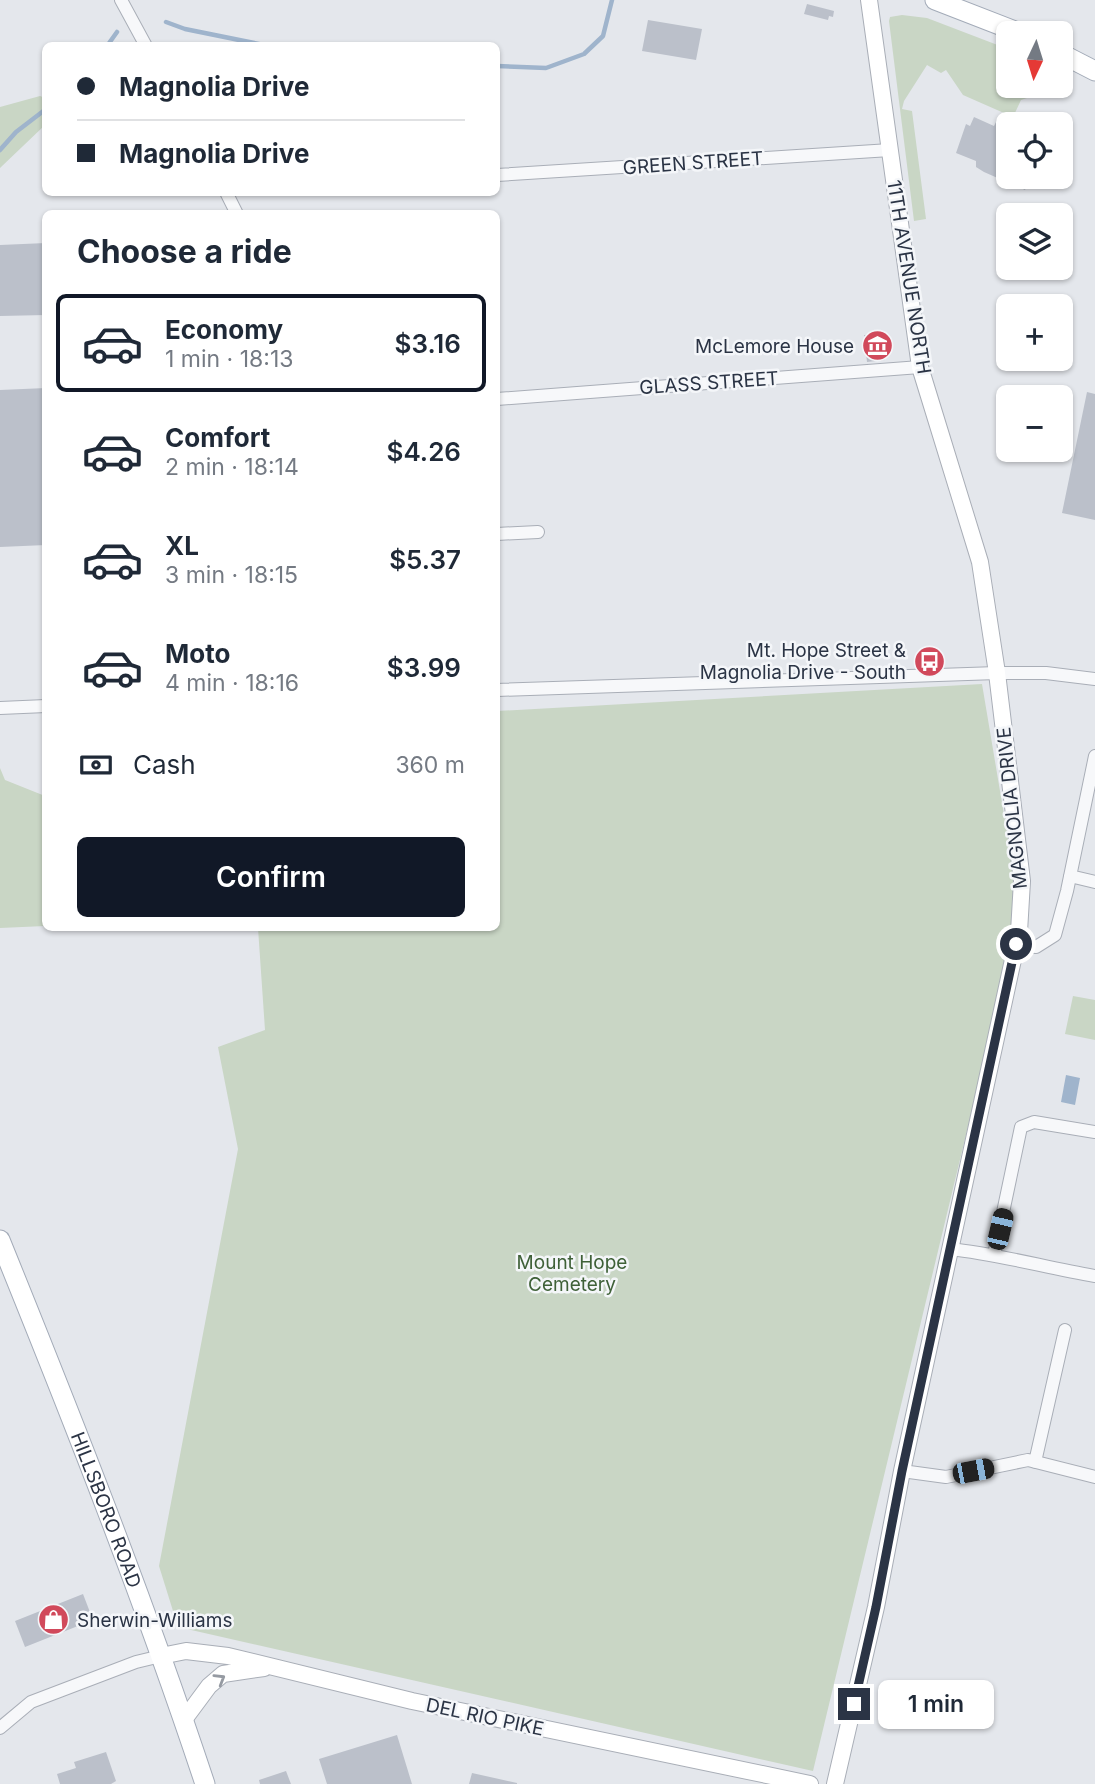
<!DOCTYPE html>
<meta charset="utf-8">
<style>
:root{--surface:#fff;--page:#f6f6f7;--text:#1f2937;--muted:#747a83;--line:#e0e1e3;--accent:#111827}
body{margin:0;font-family:Inter,sans-serif;background:var(--page);color:var(--text);height:100vh;display:flex;flex-direction:column;font-size:26px;white-space:nowrap}
*{box-sizing:border-box;margin:0}
p{font-size:23px;color:var(--muted)}
.icon{flex:none;width:38px;height:38px;fill:none;stroke:currentColor;stroke-width:2;stroke-linecap:round;stroke-linejoin:round}
.map{position:relative;flex:1;overflow:hidden}
.drawer{position:absolute;left:42px;top:210px;width:458px;height:721px;display:flex;flex-direction:column;background:var(--surface);border-radius:10px;box-shadow:0 2px 5px #0004}
.drawer>*{flex:none}
.guide{position:absolute;left:42px;top:42px;width:458px;height:154px;border-radius:10px;box-shadow:0 2px 5px #0004;display:grid;align-content:center;height:154px;padding:0 35px;background:var(--surface)}
.needle{width:46px;rotate:184deg}
.tools{position:absolute;left:996px;top:21px;display:grid;gap:14px}
.tools a{display:grid;place-items:center;width:77px;height:77px;border-radius:10px;background:var(--surface);box-shadow:0 2px 5px #0004;font-size:35px}
.end{position:absolute;width:32px;height:32px;margin:-16px;border:9px solid #2b3445;background:#fff;box-shadow:0 0 0 4px #fff}
.from{border-radius:50%}
.bubble{position:absolute;height:49px;border-radius:10px;background:var(--surface);box-shadow:0 2px 5px #0004;font-size:23px;font-weight:600;line-height:49px;text-align:center}
.car{position:absolute;width:21px;height:42px;margin:-21px -10px;border-radius:9px;box-shadow:0 0 5px 2px #0007;background:linear-gradient(#222 24%,#8ab4d8 0 40%,#222 0 76%,#8ab4d8 0 86%,#222 0)}
.guide b{display:flex;align-items:center;gap:24px;height:66px;font-size:26px}
.guide b+b{border-top:2px solid var(--line)}
.guide i{width:18px;height:18px;background:var(--text)}
ul{padding:0;list-style:none}
li{display:flex;align-items:center;gap:21px;height:98px;margin:0 14px 10px;padding:0 21px;border:4px solid transparent;border-radius:10px}
li div{flex:1}
li b{display:block;font-size:26px}
li em{font-style:normal;font-weight:600}
li.on{border-color:var(--accent)}
li>.icon{width:63px;height:63px;stroke-width:1.5}
h2{padding:0 35px;font-size:32px;line-height:84px}
.pay{display:flex;align-items:center;gap:18px;height:77px;padding:0 35px;font-size:26px}
.pay p{margin-inline-start:auto}
.action{display:flex;gap:14px;margin-top:auto;padding:14px 35px}
.action a{flex:1;height:80px;border-radius:10px;background:var(--accent);color:#fff;font-size:28px;font-weight:600;line-height:80px;text-align:center}
.map>svg:first-child{display:block}
.green{fill:#c9d6c5}
.water{fill:#9fb4cc}
.lines{fill:none;stroke-linecap:round;stroke-linejoin:round}
.stream{stroke:#9fb4cc;stroke-width:4.5}
.building{fill:#bbc0ca}
.street-casing{stroke:#a9aeb7;stroke-width:14}
.secondary-casing{stroke:#a9aeb7;stroke-width:18}
.primary-casing{stroke:#a3abb8;stroke-width:21}
.street{stroke:#f7f8fa;stroke-width:12}
.secondary{stroke:#fff;stroke-width:16}
.primary{stroke:#fff;stroke-width:19}
.oneway{stroke:#959aa2}
.route{stroke:#2b3445;stroke-width:9}
.labels{text-anchor:middle;dominant-baseline:central;stroke-width:5;stroke-linejoin:round;paint-order:stroke}
.street-label{font-size:19px;fill:#2b3445;stroke:#f4f6f9}
.poi-label{font-size:19px;fill:#2b3445;stroke:#f4f6f9;text-anchor:end}
.park-label{font-size:19px;fill:#3f6138;stroke:#f4f6f9}
</style>
<div class="map">
<svg width="1095" height="1784" viewBox="0 0 1095 1784">
<rect width="100%" height="100%" fill="#e4e7ec"/>
<path class="green" d="M 902,15 L 927,18 L 1008,49 L 1008,86 L 1041,86 L 1030,97 L 1021,100 L 1013,117 L 963,95 L 946,70 L 941,73 L 927,65 L 904,101 L 902,109 L 912,111 L 926,219 L 914,221 L 889,21 L 890,17 Z
M 40,96 L 45,98 L 45,125 L 0,168 L 0,107 Z
M 982,684 L 1020,910 L 813,1771 L 178,1627 L 159,1566 L 238,1149 L 218,1047 L 265,1030 L 258,928 L 497,928 L 497,711 Z
M 0,768 L 5,780 L 45,796 L 45,926 L 0,928 Z
M 1073,996 L 1095,1000 L 1095,1040 L 1065,1034 Z"/>
<path class="water" d="M 1066,1075 L 1080,1078 L 1075,1105 L 1061,1102 Z"/>
<g class="lines">
<path class="stream" d="M 166,22 L 185,29 L 269,46
M 107,46 L 117,32
M 497,66 L 546,68 L 584,54 L 603,36 L 612,0
M 0,150 L 16,132 L 46,109"/>
</g>
<path class="building" d="M 807,4 L 834,11 L 833,17 L 829,16 L 828,20 L 804,14 Z
M 648,20 L 702,29 L 696,60 L 642,51 Z
M 974,117 L 994,126 L 997,120 L 1006,124 L 1008,177 L 1045,177 L 1041,187 L 1029,182 L 1025,190 L 984,172 L 976,167 L 976,161 L 956,153 L 966,124 L 970,126 Z
M 46,243 L 46,315 L 0,316 L 0,245 Z
M 881,334 L 881,336 L 887,336 L 889,355 L 884,355 L 885,360 L 867,362 L 864,335 Z
M 46,388 L 46,545 L 0,547 L 0,390 Z
M 1087,392 L 1095,394 L 1095,520 L 1062,513 Z
M 83,1594 L 93,1620 L 25,1647 L 15,1621 Z
M 397,1735 L 412,1784 L 327,1784 L 319,1759 Z
M 106,1752 L 116,1781 L 111,1784 L 60,1784 L 57,1774 L 76,1768 L 74,1762 Z
M 286,1771 L 291,1784 L 260,1784 L 259,1780 Z
M 472,1773 L 517,1783 L 517,1784 L 469,1784 Z"/>
<g class="lines">
<defs>
<path id="street" d="M 121,0 L 146,46
M 497,175 L 890,150
M 226,192 L 237,214
M 497,399 L 920,367
M 497,534 L 538,532
M 497,690 L 997,673 L 1046,673 L 1095,679
M 0,708 L 46,706
M 1070,876 L 1095,882
M 1016,944 L 1036,947 L 1055,935 L 1067,891 L 1095,756
M 950,1249 C 999,1254 1047,1268 1095,1276
M 994,1255 L 1021,1127 L 1034,1122 L 1095,1132
M 1035,1462 L 1065,1330
M 902,1471 L 946,1477 L 1028,1460 L 1095,1477
M 0,1728 L 31,1702 L 136,1662 L 161,1656"/>
<path id="secondary" d="M 161,1656 L 186,1651 L 228,1656 L 412,1701 L 810,1784
M 183,1721 L 209,1686 L 223,1674 L 264,1668
M 835,1784 L 876,1607 L 902,1471 L 1019,932 L 1022,881 L 997,673 L 980,562 L 920,367 L 869,0"/>
<g id="primary">
<path d="M 935,0 L 1020,33"/>
<path d="M 1060,53 L 1095,71"/>
<path id="s1" d="M 0,1240 C 73,1420 144,1600 205,1784"/>
</g>
</defs>
<use href="#street" class="street-casing"/>
<use href="#secondary" class="secondary-casing"/>
<use href="#primary" class="primary-casing"/>
<use href="#street" class="street"/>
<use href="#secondary" class="secondary"/>
<use href="#primary" class="primary"/>
</g>
<defs><path id="oneway-chevron" d="M-2-3.5L2.5 0L-2 3.5" fill="none" stroke-width="1.6" stroke-linecap="round" stroke-linejoin="round" transform="scale(1.75)"/></defs>
<use class="oneway" href="#oneway-chevron" transform="translate(220 1679) rotate(-31)"/>
<g class="lines">
<path class="route" d="M 854,1704 L 876,1607 L 902,1471 L 1016,944"/>
</g>
<defs>
<symbol id="museum-disc" viewBox="-11 -11 22 22"><circle r="9.5" fill="#d1495b" stroke="#f4f6f9"/><path d="M0-6L6-3V-2H-6V-3ZM-5-1h2V3h-2ZM-1-1h2V3h-2ZM3-1h2V3H3ZM-6 4H6V6H-6Z" fill="#fff"/></symbol>
<symbol id="bus-disc" viewBox="-11 -11 22 22"><circle r="9.5" fill="#d1495b" stroke="#f4f6f9"/><path d="M-5-6H5V4H4V6H2V4H-2V6H-4V4H-5ZM-3.5-4V0h7V-4ZM-3.5 1.2v1.5H-2V1.2ZM2 1.2v1.5H3.5V1.2Z" fill="#fff"/></symbol>
<symbol id="shop-disc" viewBox="-11 -11 22 22"><circle r="9.5" fill="#d1495b" stroke="#f4f6f9"/><path d="M-5-2.5h2.3a2.7 3.5 0 0 1 5.4 0H5L5.5 6h-11ZM-1.5-2.5h3a1.5 2.3 0 0 0-3 0Z" fill="#fff"/></symbol>
</defs>
<g fill-rule="evenodd">
<use href="#museum-disc" x="860" y="328" width="35" height="35"/>
<use href="#bus-disc" x="912" y="644" width="35" height="35"/>
<use href="#shop-disc" x="36" y="1602" width="35" height="35"/>
</g>
<g class="labels">
<g class="street-label">
<text transform="translate(693 163) rotate(-4)">GREEN STREET</text>
<text transform="translate(909 277) rotate(81)">11TH AVENUE NORTH</text>
<text transform="translate(709 383) rotate(-4)">GLASS STREET</text>
<text transform="translate(1012 808) rotate(-96)">MAGNOLIA DRIVE</text>
<text stroke="none"><textPath href="#s1" startOffset="290">HILLSBORO ROAD</textPath></text>
<text transform="translate(485 1717) rotate(12)">DEL RIO PIKE</text>
</g>
<g class="poi-label">
<text x="854" y="346">McLemore House</text>
<text x="906" y="650">Mt. Hope Street &amp;<tspan x="906" dy="22">Magnolia Drive - South</tspan></text>
<text x="77" y="1620" text-anchor="start">Sherwin-Williams</text>
</g>
<g class="park-label">
<text x="572" y="1262">Mount Hope<tspan x="572" dy="22">Cemetery</tspan></text>
</g>
</g>
</svg>
<div class="tools">
<a><svg class="needle" viewBox="-14 -14 28 28"><path d="M0-13l5 13h-10z" fill="#e53935"/><path d="M0 13l5-13h-10z" fill="#747a83"/></svg></a>
<a><svg class="icon" aria-label="locate" viewBox="0 0 24 24"><circle cx="12" cy="12" r="6"/><path d="M12 2v4M12 18v4M2 12h4M18 12h4"/></svg></a>
<a><svg class="icon" aria-label="layers" viewBox="0 0 24 24"><path d="M12 4l9 5-9 5-9-5zM3 14l9 5 9-5"/></svg></a>
<a>+</a>
<a>−</a>
</div>
<i class="end from" style="left:1016px;top:944px"></i>
<i class="end" style="left:854px;top:1704px"></i>
<div class="bubble" style="left:878px;top:1680px;width:116px">1 min</div>
<i class="car" style="left:1000px;top:1229px;rotate:13deg"></i>
<i class="car" style="left:973px;top:1471px;rotate:79deg"></i>
<div class="guide">
<b><i class="from"></i>Magnolia Drive</b>
<b><i></i>Magnolia Drive</b>
</div>
<section class="drawer">
<h2>Choose a ride</h2>
<ul>
<li class="on"><svg class="icon" aria-label="car" viewBox="0 0 24 24"><path d="M5 17H2v-5l4-1 3-4h7l3 4 3 1v5h-3M9 17h6M6 11h13"/><circle cx="7" cy="17" r="2"/><circle cx="17" cy="17" r="2"/></svg><div><b>Economy</b><p>1 min · 18:13</p></div><em>$3.16</em></li>
<li><svg class="icon" aria-label="car" viewBox="0 0 24 24"><path d="M5 17H2v-5l4-1 3-4h7l3 4 3 1v5h-3M9 17h6M6 11h13"/><circle cx="7" cy="17" r="2"/><circle cx="17" cy="17" r="2"/></svg><div><b>Comfort</b><p>2 min · 18:14</p></div><em>$4.26</em></li>
<li><svg class="icon" aria-label="car" viewBox="0 0 24 24"><path d="M5 17H2v-5l4-1 3-4h7l3 4 3 1v5h-3M9 17h6M6 11h13"/><circle cx="7" cy="17" r="2"/><circle cx="17" cy="17" r="2"/></svg><div><b>XL</b><p>3 min · 18:15</p></div><em>$5.37</em></li>
<li><svg class="icon" aria-label="car" viewBox="0 0 24 24"><path d="M5 17H2v-5l4-1 3-4h7l3 4 3 1v5h-3M9 17h6M6 11h13"/><circle cx="7" cy="17" r="2"/><circle cx="17" cy="17" r="2"/></svg><div><b>Moto</b><p>4 min · 18:16</p></div><em>$3.99</em></li>
</ul>
<div class="pay"><svg class="icon" aria-label="cash" viewBox="0 0 24 24"><path d="M3 7h18v10H3z"/><circle cx="12" cy="12" r="2"/></svg>Cash<p>360 m</p></div>
<div class="action"><a>Confirm</a></div>
</section>
</div>
